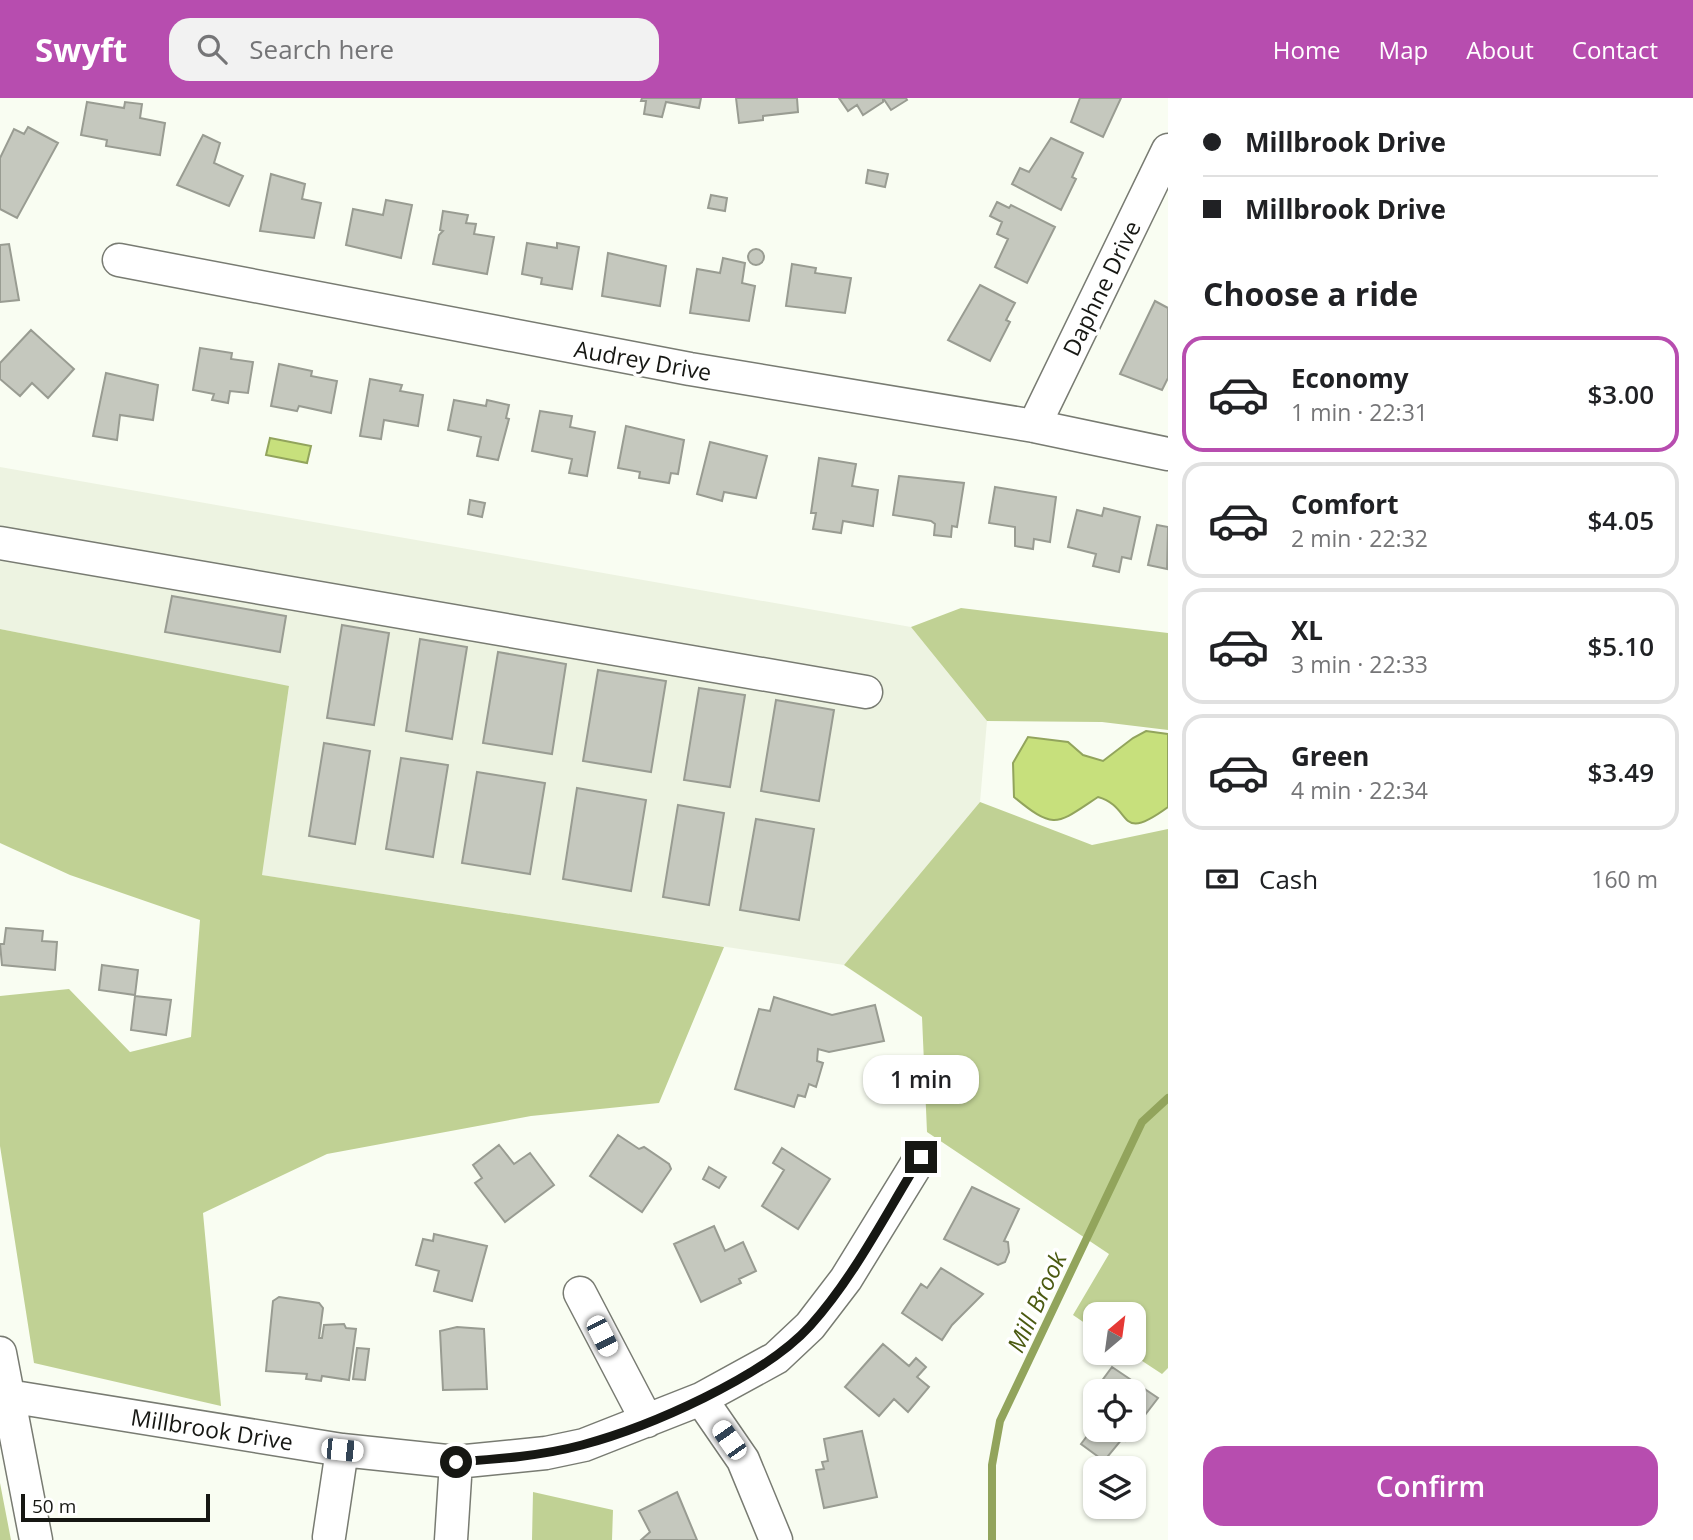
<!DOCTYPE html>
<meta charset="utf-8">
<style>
:root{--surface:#fff;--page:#f2f2f2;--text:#202124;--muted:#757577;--line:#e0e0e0;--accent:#b74daf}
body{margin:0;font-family:"Open Sans",sans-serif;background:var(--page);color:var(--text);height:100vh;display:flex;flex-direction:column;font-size:26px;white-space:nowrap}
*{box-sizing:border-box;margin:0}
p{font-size:23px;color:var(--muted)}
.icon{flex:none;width:38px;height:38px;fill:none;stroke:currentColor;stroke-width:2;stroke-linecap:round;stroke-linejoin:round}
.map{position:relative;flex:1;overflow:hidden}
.side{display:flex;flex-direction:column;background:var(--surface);width:525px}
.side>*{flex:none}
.hud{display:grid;align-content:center;height:154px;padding:0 35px;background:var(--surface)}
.needle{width:46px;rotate:29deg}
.tools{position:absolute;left:1083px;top:1204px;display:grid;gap:14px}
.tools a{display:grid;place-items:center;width:63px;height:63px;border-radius:14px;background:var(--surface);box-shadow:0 2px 5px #0004;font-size:35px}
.scale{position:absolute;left:21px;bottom:18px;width:189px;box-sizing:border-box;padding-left:7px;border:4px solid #161713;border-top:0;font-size:19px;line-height:24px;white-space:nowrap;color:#161713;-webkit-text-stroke:5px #fff;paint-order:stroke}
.end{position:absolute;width:32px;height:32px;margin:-16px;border:9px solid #161713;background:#fff;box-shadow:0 0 0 4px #fff}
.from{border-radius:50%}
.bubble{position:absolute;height:49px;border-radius:21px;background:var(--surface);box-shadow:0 2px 5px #0004;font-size:23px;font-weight:600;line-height:49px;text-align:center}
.car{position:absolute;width:21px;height:42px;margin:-21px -10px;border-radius:9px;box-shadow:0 0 5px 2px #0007;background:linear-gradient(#fff 24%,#345 0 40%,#fff 0 76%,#345 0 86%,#fff 0)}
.hud b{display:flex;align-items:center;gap:24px;height:66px;font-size:26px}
.hud b+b{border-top:2px solid var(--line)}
.hud i{width:18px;height:18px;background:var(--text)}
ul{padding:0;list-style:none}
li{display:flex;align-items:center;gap:21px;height:116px;margin:0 14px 10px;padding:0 21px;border:4px solid var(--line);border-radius:21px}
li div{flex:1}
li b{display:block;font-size:26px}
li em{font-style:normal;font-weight:600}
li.selected{border-color:var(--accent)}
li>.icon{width:63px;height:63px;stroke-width:1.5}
h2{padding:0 35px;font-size:32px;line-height:84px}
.pay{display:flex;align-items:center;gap:18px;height:77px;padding:0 35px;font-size:26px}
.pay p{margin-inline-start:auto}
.primary-button{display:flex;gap:14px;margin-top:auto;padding:14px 35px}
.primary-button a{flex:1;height:80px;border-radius:21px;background:var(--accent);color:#fff;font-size:28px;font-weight:600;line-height:80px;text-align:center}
header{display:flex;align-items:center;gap:42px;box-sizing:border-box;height:98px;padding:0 35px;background:var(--accent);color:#fff}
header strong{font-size:33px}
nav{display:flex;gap:38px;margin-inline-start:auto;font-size:24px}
.search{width:490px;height:63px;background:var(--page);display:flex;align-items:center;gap:18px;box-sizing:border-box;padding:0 24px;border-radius:21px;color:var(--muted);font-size:26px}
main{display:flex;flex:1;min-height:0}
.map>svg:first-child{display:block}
.built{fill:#edf3e1}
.green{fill:#c0d194}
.water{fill:#c7e07c;stroke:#92a45c;stroke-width:2}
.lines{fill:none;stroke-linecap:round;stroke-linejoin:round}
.stream{stroke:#92a45c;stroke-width:8}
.building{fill:#c5c8be;stroke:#999c92;stroke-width:2}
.minor-casing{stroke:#787b72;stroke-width:35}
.minor{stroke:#fff;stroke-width:32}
.route{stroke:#161713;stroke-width:9}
.labels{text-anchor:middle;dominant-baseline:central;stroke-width:7;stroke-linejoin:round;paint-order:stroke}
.street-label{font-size:23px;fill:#161713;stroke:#fff}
.water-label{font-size:24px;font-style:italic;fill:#4b5a11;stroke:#fff}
</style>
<header>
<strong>Swyft</strong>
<div class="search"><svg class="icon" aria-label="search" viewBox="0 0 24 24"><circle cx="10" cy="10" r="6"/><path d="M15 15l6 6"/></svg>Search here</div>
<nav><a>Home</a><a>Map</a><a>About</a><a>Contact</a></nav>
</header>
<main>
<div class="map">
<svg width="1168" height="1442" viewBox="0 0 1168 1442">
<rect width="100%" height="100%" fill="#f9fdf2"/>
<path class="built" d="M 0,369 L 911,529 L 987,623 L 980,704 L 844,867 L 261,777 L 289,589 L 0,531 Z"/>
<path class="green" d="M 961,510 L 1168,535 L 1168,632 L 1102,624 L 987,623 L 911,529 Z
M 0,531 L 289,588 L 262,777 L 724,849 L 659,1005 L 531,1018 L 327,1056 L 203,1115 L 221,1308 L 34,1265 L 0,1048 L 0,898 L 69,891 L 130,954 L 191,939 L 200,822 L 70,777 L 0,745 Z
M 980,704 L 1092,747 L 1168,731 L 1168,1270 L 1162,1276 L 1130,1255 L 1134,1255 L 1134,1216 L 1096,1216 L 1095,1232 L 1073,1217 L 1109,1156 L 927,1034 L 922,919 L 844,867 Z
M 0,1385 L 11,1442 L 0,1442 Z
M 533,1394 L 613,1412 L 612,1442 L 532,1442 Z"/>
<path class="water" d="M 270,340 L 311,348 L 307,365 L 266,357 Z
M 1146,633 L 1168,636 L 1168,709 C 1116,747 1134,709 1098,699 C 1057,726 1055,733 1014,699 L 1013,665 L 1028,639 L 1068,644 L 1083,657 L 1103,663 L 1133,640 Z"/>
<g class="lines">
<path class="stream" d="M 992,1442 L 992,1367 L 1000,1323 L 1142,1024 L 1168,1000"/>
</g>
<path class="building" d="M 642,0 L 701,0 L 699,10 L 666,4 L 662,19 L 644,16 L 646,3 L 641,3 Z
M 736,0 L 797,0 L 798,14 L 763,18 L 763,22 L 739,25 Z
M 839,0 L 883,0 L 883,4 L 863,17 L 857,7 L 848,13 Z
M 883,0 L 906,0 L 907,2 L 891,12 Z
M 1080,0 L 1121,0 L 1103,39 L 1071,24 Z
M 87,4 L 124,10 L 125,4 L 142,6 L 140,20 L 165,25 L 160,57 L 106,48 L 107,42 L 81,37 Z
M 28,29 L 58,45 L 17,120 L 0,111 L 0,60 L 14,31 L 24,36 Z
M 203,37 L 220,45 L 214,65 L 243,78 L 229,108 L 177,87 Z
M 1051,40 L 1083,55 L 1072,79 L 1076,81 L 1061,112 L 1012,86 L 1020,70 L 1029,74 Z
M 868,72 L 888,76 L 885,89 L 866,85 Z
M 271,76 L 305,86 L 302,101 L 321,105 L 314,140 L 260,133 Z
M 711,97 L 727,100 L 725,113 L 708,110 Z
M 386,102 L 412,107 L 401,160 L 346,147 L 353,111 L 383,117 Z
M 997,104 L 1009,110 L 1011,107 L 1055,129 L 1027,185 L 995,169 L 1008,141 L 997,136 L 1002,124 L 990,118 Z
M 443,113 L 468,117 L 466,125 L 476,126 L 474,136 L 494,139 L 487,176 L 433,166 L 439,137 L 443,133 L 440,132 Z
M 527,145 L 557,150 L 557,145 L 579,149 L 572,191 L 541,186 L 542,180 L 522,176 Z
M 9,146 L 19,202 L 0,204 L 0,147 Z
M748 159a8 8 0 1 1 16 0a8 8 0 1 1-16 0Z
M 608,155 L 666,168 L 660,208 L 602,198 Z
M 723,160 L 745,165 L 742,185 L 755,188 L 749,223 L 690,215 L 697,171 L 720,175 Z
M 792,166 L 816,170 L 815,175 L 851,180 L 845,215 L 786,208 Z
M 980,187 L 1015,205 L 1006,222 L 1010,224 L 990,263 L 948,242 Z
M 1155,203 L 1168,210 L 1168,280 L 1162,292 L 1120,276 Z
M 31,232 L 74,271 L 48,300 L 32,285 L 20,298 L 0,281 L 0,265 Z
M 200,250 L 232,255 L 231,261 L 253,264 L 248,295 L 230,293 L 228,305 L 212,302 L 214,296 L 193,292 Z
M 279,266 L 312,273 L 311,278 L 337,283 L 331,315 L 299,308 L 297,313 L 271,308 Z
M 106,275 L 158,287 L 153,322 L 120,317 L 117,342 L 93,338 Z
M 370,281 L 402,287 L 400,293 L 423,297 L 418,328 L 384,322 L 381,341 L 360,338 Z
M 454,302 L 486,308 L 487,302 L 509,307 L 506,320 L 509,321 L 498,362 L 477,358 L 481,339 L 448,332 Z
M 540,313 L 572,318 L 570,329 L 595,334 L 587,378 L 569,375 L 572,361 L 532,353 Z
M 626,328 L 684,342 L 678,376 L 671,375 L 669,385 L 639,380 L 640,374 L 618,370 Z
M 710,344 L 767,358 L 756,400 L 724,394 L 722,403 L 697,396 Z
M 819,360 L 856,366 L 852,388 L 878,392 L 873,428 L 843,423 L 841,435 L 813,431 L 816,415 L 811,415 Z
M 899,378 L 964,385 L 957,429 L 952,428 L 951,439 L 934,437 L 935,426 L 931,423 L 893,417 Z
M 995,389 L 1056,399 L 1050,444 L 1034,441 L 1033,451 L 1015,448 L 1015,429 L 989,425 Z
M 470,402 L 485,405 L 482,419 L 468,416 Z
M 1104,410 L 1140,419 L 1131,461 L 1122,459 L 1119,474 L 1093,468 L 1096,456 L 1068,449 L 1077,412 L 1102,418 Z
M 1157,427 L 1168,429 L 1167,471 L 1148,467 Z
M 172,498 L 286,518 L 280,554 L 165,534 Z
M 342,527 L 389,535 L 374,627 L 327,620 Z
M 420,541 L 467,549 L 452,641 L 406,633 Z
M 498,554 L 566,566 L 552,656 L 483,645 Z
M 598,572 L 666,583 L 651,674 L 583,663 Z
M 699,590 L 745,597 L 730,689 L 684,682 Z
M 776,602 L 834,612 L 819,703 L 761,693 Z
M 324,645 L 370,653 L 355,746 L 309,738 Z
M 401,660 L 448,667 L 433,759 L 386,751 Z
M 477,674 L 545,685 L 530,776 L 462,765 Z
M 577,690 L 646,702 L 631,793 L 563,781 Z
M 678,707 L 724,715 L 709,807 L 663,799 Z
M 756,721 L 814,731 L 799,822 L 740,812 Z
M 6,830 L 43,833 L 42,843 L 57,844 L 55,872 L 2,867 L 0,846 L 4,846 Z
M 102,867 L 138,872 L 135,897 L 99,892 Z
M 135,898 L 171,902 L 166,937 L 131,932 Z
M 774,899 L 832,917 L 875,907 L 884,943 L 829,954 L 818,951 L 817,963 L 823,965 L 816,989 L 809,986 L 805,999 L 798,997 L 794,1009 L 735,991 L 759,911 L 770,913 Z
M 618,1037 L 639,1051 L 644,1049 L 669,1066 L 671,1071 L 642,1114 L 590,1078 Z
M 499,1047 L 514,1066 L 530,1055 L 554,1087 L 505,1124 L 475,1085 L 482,1080 L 473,1067 Z
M 782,1050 L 830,1081 L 798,1131 L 762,1108 L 784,1072 L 773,1065 Z
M 709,1069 L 726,1079 L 719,1090 L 703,1081 Z
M 972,1089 L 1019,1111 L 1004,1143 L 1008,1144 L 1009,1154 L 1005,1164 L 998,1167 L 944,1141 Z
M 714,1128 L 725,1153 L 743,1144 L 756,1173 L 739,1181 L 741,1185 L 701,1204 L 674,1146 Z
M 434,1136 L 487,1148 L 472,1203 L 434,1193 L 439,1173 L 416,1167 L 423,1141 L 433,1143 Z
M 941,1170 L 983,1196 L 952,1227 L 942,1242 L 902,1215 L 921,1186 L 927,1190 Z
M 279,1199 L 319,1205 L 323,1210 L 319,1240 L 322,1240 L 324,1227 L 344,1226 L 346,1230 L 356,1231 L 349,1282 L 322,1278 L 321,1283 L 306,1281 L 307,1276 L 266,1273 L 273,1203 Z
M 457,1229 L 484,1231 L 487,1291 L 443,1292 L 440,1233 Z
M 883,1246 L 909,1268 L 916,1260 L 926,1269 L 917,1279 L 929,1289 L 908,1314 L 894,1301 L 879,1318 L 845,1289 Z
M 357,1250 L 369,1251 L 365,1282 L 353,1281 Z
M 1112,1269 L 1158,1300 L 1125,1343 L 1122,1341 L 1104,1363 L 1081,1346 L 1096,1326 L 1096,1332 L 1134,1332 L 1134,1293 L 1104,1293 L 1100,1290 L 1103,1286 L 1101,1284 Z
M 862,1333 L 877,1399 L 824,1410 L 816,1372 L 824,1371 L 822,1364 L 828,1363 L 824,1341 Z
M 677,1394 L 697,1442 L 641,1442 L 650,1434 L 639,1413 Z"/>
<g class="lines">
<defs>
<path id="minor" d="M 119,162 L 690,271 L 1034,328 L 1168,356
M 1034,328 L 1168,52
M 0,445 L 866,594
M 580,1195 L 647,1323
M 0,1255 L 36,1442
M 8,1298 L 342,1352 L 456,1364 L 546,1355 L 584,1347 L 701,1301 L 776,1260 L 810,1228 L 846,1181 L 921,1059
M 701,1301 L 743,1362 L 776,1442
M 329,1439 L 342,1352
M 451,1442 L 456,1364"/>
</defs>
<use href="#minor" class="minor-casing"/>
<use href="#minor" class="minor"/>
</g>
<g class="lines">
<path class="route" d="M 456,1364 C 498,1361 541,1358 582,1347 C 649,1329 764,1279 810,1228 C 855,1178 886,1115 921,1059"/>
</g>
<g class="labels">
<g class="street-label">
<text transform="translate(1101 190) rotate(-64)">Daphne Drive</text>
<text transform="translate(643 262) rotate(10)">Audrey Drive</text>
<text transform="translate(212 1331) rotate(9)">Millbrook Drive</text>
</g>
<g class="water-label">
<text transform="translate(1036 1204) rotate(-65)">Mill Brook</text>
</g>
</g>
</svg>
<div class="tools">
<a><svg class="needle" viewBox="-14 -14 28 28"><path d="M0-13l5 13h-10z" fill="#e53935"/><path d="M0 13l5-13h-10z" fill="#757577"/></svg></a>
<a><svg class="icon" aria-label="locate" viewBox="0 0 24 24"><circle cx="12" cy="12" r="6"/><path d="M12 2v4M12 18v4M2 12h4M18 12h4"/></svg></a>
<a><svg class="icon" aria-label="layers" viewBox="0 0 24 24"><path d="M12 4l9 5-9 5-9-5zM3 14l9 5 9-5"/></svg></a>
</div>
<div class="scale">50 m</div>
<i class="end from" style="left:456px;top:1364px"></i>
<i class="end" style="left:921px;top:1059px"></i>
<div class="bubble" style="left:863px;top:957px;width:116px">1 min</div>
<i class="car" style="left:602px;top:1238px;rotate:153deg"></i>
<i class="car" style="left:729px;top:1342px;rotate:325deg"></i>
<i class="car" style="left:342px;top:1352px;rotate:96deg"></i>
</div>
<section class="side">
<div class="hud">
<b><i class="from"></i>Millbrook Drive</b>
<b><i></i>Millbrook Drive</b>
</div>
<h2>Choose a ride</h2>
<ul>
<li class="selected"><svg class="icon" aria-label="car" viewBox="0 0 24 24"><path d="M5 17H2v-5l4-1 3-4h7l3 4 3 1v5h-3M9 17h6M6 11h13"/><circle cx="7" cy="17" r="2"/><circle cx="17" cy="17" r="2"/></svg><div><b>Economy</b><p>1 min · 22:31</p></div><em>$3.00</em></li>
<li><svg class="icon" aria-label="car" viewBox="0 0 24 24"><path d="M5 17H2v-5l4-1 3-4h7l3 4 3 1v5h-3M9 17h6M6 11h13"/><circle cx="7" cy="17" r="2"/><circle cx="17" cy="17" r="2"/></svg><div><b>Comfort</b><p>2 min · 22:32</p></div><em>$4.05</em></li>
<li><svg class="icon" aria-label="car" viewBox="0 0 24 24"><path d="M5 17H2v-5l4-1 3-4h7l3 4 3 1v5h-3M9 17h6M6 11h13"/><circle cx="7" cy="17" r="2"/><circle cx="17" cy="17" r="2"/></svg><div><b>XL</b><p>3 min · 22:33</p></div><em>$5.10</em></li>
<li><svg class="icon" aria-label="car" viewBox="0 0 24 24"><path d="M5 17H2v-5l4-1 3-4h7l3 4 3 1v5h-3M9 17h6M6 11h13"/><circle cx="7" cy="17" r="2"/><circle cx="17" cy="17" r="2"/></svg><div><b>Green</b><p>4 min · 22:34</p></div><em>$3.49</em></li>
</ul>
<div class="pay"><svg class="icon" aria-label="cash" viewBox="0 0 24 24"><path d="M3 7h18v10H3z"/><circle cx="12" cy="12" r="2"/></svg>Cash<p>160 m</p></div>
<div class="primary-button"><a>Confirm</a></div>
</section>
</main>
